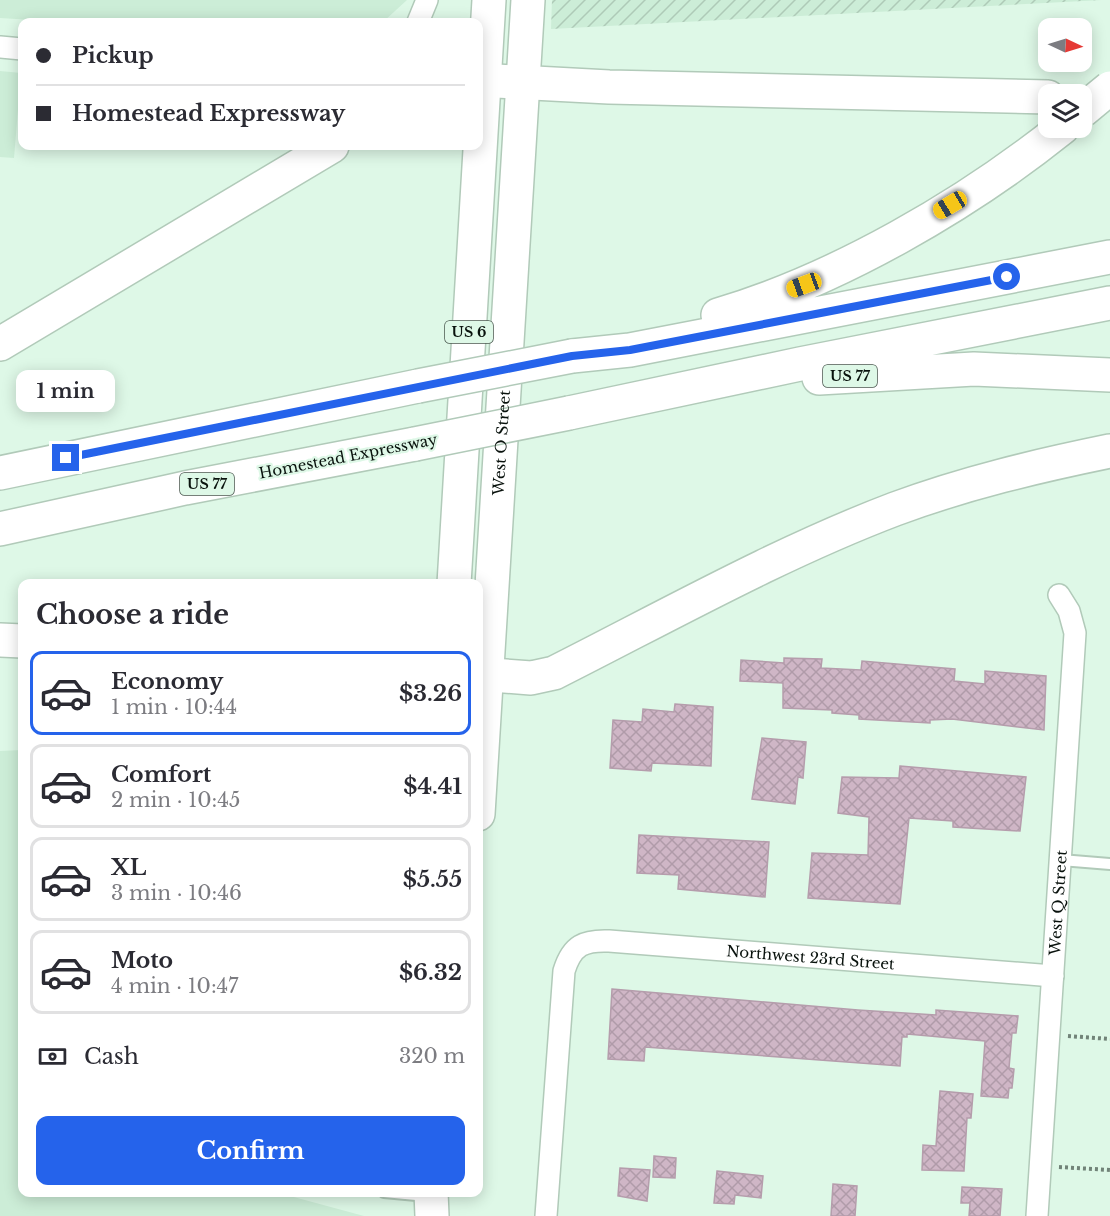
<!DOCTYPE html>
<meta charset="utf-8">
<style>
:root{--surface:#fff;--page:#f7f7f7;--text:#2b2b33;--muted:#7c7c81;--line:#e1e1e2;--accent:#2563eb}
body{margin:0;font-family:"Libre Baskerville",serif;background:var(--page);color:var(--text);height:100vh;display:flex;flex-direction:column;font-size:22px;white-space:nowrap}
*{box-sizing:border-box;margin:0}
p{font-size:20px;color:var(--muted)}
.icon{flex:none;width:33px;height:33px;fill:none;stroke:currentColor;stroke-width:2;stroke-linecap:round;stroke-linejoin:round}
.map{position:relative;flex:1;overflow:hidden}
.details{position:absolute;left:18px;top:579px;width:465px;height:618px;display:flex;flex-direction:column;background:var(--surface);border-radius:12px;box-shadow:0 3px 15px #0003}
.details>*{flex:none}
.guide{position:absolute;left:18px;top:18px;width:465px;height:132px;border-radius:12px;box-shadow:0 3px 15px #0003;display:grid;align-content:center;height:132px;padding:0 18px;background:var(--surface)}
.needle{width:39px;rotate:94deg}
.controls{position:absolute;left:1038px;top:18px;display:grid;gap:12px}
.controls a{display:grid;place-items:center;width:54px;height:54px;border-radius:12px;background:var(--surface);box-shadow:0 3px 15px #0003;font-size:30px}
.end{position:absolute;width:27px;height:27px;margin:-14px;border:8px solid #2563eb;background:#fff;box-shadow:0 0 0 3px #fff}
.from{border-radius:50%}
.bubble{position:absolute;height:42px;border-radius:12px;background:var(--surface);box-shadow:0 3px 15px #0003;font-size:20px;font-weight:800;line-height:42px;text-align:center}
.car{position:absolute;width:18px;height:36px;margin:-18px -9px;border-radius:8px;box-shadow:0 0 4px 2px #0007;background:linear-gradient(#f5c518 24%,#345 0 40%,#f5c518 0 76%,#345 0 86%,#f5c518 0)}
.guide b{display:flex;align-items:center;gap:21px;height:57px;font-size:22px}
.guide b+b{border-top:2px solid var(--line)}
.guide i{width:15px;height:15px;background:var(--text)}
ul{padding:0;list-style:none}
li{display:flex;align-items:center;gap:18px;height:84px;margin:0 12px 9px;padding:0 6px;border:3px solid var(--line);border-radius:12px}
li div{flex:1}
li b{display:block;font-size:22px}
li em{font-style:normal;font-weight:800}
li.on{border-color:var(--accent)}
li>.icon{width:54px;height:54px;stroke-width:1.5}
h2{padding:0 18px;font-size:27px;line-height:72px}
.pay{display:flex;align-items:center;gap:15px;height:66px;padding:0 18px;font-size:22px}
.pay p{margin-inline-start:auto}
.cta{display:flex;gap:12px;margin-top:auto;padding:12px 18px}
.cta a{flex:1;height:69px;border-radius:12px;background:var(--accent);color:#fff;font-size:24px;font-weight:800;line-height:69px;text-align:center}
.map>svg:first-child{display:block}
.built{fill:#ccedd7}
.industrial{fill:url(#industrial-furrows)}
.building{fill:url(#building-cross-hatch);stroke:#b59dac;stroke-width:1.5}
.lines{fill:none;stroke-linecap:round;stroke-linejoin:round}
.lane-casing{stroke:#b1cab9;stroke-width:14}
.street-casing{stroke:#b1cab9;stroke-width:24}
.primary-casing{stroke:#b1cab9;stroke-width:36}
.highway-casing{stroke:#b1cab9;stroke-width:36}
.path{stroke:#718378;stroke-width:4;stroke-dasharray:3 3;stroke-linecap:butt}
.lane{stroke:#fff;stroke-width:10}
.street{stroke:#fff;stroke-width:21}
.primary{stroke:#fff;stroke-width:33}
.highway{stroke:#fff;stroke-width:33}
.highway-bridge-casing{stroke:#b1cab9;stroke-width:36;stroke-linecap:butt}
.highway-bridge{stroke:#fff;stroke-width:33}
.route{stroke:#2563eb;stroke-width:8}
.labels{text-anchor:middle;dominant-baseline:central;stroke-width:4.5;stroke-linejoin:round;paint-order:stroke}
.shield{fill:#def8e7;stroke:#49574e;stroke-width:1.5}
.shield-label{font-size:14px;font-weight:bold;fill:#09120d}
.street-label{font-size:15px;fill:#09120d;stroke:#def8e7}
</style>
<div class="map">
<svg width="1110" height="1216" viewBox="0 0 1110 1216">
<defs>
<pattern id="industrial-furrows" width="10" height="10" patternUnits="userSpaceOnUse" patternTransform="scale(1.5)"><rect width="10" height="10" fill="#ccedd7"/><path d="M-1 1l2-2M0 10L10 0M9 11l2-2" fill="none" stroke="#aecab7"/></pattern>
<pattern id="building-cross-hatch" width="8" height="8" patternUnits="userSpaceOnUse" patternTransform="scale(1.5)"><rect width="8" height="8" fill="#cfb6c6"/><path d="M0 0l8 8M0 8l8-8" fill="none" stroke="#b09ba9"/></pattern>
</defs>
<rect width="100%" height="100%" fill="#def8e7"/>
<path class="built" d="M 0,0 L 407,0 L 383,22 L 65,22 L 0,18 Z
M 0,71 L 21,73 L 14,158 L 0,157 Z
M 22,750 L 22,1192 L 279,1193 L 364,1216 L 0,1216 L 0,751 Z"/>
<path class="industrial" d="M 552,0 L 1102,0 L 551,29 Z"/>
<path class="building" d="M 784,658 L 822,659 L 821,668 L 861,670 L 862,661 L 955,669 L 954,681 L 985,684 L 985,671 L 1046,676 L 1044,730 L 952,719 L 930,720 L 930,723 L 859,719 L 859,715 L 832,713 L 832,710 L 783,708 L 783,683 L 740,681 L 741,660 L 784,663 Z
M 675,704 L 713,707 L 711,766 L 652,763 L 651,771 L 610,768 L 613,720 L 642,722 L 643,709 L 674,712 Z
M 762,738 L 806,742 L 803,778 L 798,777 L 795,804 L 752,799 Z
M 900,766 L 1026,777 L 1020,831 L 953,827 L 953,821 L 909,818 L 900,904 L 808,898 L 812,853 L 868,855 L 869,817 L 838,813 L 842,777 L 899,778 Z
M 639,835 L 769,842 L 765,897 L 678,889 L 679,875 L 637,873 Z
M 612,989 L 858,1010 L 936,1015 L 936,1010 L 1018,1016 L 1016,1033 L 1012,1033 L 1009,1068 L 1014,1069 L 1012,1088 L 1009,1088 L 1008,1098 L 981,1096 L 985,1041 L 907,1034 L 907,1037 L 902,1037 L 900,1066 L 645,1047 L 644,1061 L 608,1059 Z
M 940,1091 L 973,1094 L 971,1118 L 967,1118 L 964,1171 L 922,1170 L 923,1145 L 936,1146 Z
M 654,1156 L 676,1158 L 675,1178 L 653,1177 Z
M 620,1168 L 650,1170 L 647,1201 L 618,1196 Z
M 717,1171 L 763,1176 L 761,1198 L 735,1195 L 734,1204 L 714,1203 Z
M 833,1184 L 857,1186 L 855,1216 L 831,1216 Z
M 962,1187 L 1002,1189 L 1000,1216 L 969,1216 L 970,1203 L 961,1203 Z"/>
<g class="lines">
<defs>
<path id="lane" d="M 1061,860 L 1110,864
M 384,1192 L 427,1196"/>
<g id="street">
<path d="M 418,22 L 427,0"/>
<path d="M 0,47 L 22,49"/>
<path id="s1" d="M 546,1216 L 564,971 C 572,945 584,940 609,941 L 1053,976"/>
<path id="s2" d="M 1037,1216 L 1075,633 L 1069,611 L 1059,595"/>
</g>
<g id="primary">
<path d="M 454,584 L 489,0"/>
<path id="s3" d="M 478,814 L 528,0"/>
<path d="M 431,1192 L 432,1216"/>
</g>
<path id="highway" d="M 478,80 L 609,87 L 1048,97
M 718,315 C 837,280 966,205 1062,128
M 0,344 L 332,146
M 572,356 L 630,350 L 1110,257
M 819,378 L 974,369 L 1110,375
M 569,413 L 800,364 L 1110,303
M 0,473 L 418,386
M 0,529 L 185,488 L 415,444
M 0,640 L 22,641
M 478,674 L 531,678 L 554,673 C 665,617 779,553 895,509 C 965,483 1037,466 1110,451"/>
</defs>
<use href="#lane" class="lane-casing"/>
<use href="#street" class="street-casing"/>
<use href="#primary" class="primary-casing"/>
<use href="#highway" class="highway-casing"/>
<path class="path" d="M 1068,1036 L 1110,1039
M 1059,1167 L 1110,1170"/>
<use href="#lane" class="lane"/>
<use href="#street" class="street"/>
<use href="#primary" class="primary"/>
<use href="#highway" class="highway"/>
<defs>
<path id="highway-bridge" d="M 1082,111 L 1110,88
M 418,386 L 572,356
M 415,444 L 569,413"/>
</defs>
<use href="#highway-bridge" class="highway-bridge-casing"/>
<use href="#highway-bridge" class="highway-bridge"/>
</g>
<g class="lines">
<path class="route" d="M 66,458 L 572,356 L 630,350 L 1007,277"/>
</g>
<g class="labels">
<g class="shield">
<rect x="445" y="321" width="48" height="22" rx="4.5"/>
<rect x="823" y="365" width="54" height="22" rx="4.5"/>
<rect x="180" y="473" width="54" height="22" rx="4.5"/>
</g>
<g class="shield-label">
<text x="469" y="332">US 6</text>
<text x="850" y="376">US 77</text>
<text x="207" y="484">US 77</text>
</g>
<g class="street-label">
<text stroke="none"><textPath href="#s3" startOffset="372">West O Street</textPath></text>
<text transform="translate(348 456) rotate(-11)">Homestead Expressway</text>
<text stroke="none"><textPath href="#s2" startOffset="314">West Q Street</textPath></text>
<text stroke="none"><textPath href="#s1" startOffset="508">Northwest 23rd Street</textPath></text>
</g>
</g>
</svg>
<div class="controls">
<a><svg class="needle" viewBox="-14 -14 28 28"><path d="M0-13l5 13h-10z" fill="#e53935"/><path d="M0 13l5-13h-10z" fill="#7c7c81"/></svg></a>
<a><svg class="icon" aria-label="layers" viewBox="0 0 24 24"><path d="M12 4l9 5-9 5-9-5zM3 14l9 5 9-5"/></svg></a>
</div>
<i class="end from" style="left:1007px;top:277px"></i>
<i class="end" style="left:66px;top:458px"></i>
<div class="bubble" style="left:16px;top:370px;width:99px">1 min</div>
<i class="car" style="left:950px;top:205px;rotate:239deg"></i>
<i class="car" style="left:804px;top:285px;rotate:250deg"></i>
<div class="guide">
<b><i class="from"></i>Pickup</b>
<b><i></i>Homestead Expressway</b>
</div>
<section class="details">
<h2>Choose a ride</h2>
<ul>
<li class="on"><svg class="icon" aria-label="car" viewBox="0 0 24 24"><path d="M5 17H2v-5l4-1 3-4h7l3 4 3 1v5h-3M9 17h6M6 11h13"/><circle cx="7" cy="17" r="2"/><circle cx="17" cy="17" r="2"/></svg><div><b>Economy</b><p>1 min · 10:44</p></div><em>$3.26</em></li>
<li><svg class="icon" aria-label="car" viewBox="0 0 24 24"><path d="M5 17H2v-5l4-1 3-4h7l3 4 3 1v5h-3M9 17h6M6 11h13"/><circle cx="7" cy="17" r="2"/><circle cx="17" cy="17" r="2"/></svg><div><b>Comfort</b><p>2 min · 10:45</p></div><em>$4.41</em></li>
<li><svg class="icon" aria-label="car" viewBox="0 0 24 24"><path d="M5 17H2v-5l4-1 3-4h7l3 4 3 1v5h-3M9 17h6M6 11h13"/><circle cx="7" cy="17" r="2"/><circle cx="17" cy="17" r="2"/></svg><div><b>XL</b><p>3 min · 10:46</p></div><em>$5.55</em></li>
<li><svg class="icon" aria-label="car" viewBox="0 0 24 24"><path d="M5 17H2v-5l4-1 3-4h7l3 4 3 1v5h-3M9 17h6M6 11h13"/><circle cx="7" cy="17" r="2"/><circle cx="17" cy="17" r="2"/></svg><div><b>Moto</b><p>4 min · 10:47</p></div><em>$6.32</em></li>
</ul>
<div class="pay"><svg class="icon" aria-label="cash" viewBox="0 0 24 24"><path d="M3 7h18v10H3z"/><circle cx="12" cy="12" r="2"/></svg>Cash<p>320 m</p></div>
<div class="cta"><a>Confirm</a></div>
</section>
</div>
